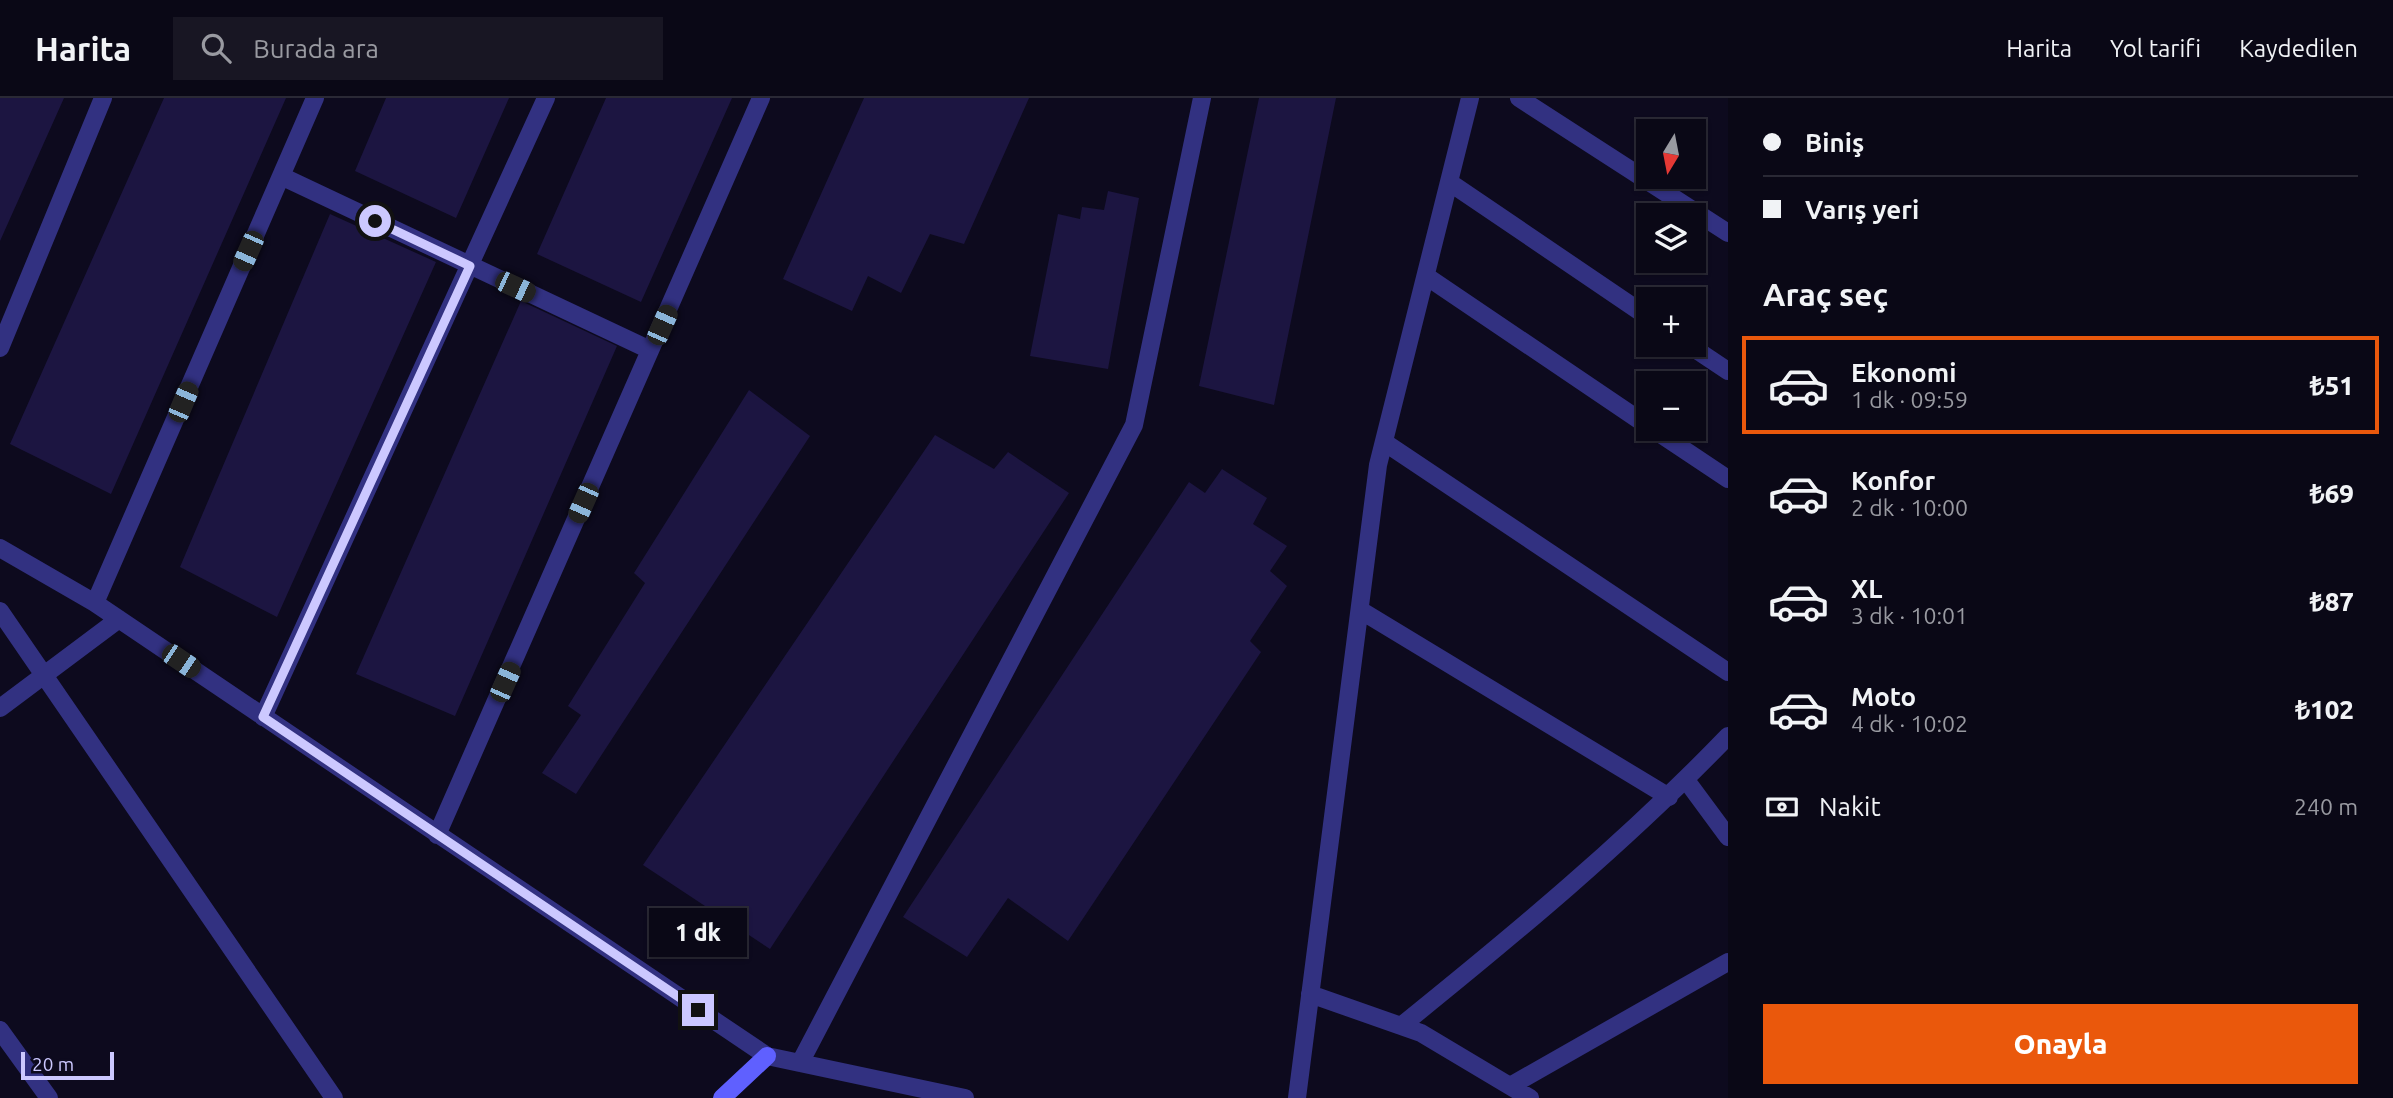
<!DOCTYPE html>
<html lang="tr">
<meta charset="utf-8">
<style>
:root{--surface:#0a0816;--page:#181623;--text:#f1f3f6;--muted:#999aa1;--line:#2a2935;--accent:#ea580c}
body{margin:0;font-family:Ubuntu,sans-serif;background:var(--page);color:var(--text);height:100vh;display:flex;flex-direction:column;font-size:26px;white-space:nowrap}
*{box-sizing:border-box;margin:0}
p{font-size:23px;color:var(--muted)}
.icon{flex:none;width:38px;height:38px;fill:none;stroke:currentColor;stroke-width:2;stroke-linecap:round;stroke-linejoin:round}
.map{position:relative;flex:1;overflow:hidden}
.details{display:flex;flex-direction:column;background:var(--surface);width:665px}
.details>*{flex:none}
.top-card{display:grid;align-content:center;height:154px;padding:0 35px;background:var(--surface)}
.needle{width:46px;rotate:190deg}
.fabs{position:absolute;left:1636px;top:21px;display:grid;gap:14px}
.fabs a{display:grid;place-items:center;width:70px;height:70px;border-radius:0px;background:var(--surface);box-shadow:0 2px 5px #0004,0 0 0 2px var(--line);font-size:35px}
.scale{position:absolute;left:21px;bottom:18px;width:93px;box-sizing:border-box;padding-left:7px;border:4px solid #ccc8ff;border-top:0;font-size:19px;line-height:24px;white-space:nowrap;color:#ccc8ff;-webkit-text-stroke:5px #0d0a1e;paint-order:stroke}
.end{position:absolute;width:32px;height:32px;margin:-16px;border:9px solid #ccc8ff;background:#111;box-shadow:0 0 0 4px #111}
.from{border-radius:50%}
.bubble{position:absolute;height:49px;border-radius:0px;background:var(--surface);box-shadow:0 2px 5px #0004,0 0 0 2px var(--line);font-size:23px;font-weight:800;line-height:49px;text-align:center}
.car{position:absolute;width:21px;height:42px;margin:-21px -10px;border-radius:9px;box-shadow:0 0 5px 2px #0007;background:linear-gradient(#222 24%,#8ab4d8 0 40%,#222 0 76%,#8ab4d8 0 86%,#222 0)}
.top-card b{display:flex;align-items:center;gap:24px;height:66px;font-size:26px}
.top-card b+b{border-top:2px solid var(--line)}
.top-card i{width:18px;height:18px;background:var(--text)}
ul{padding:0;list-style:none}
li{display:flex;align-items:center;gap:21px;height:98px;margin:0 14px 10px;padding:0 21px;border:4px solid transparent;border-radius:0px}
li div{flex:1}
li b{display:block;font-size:26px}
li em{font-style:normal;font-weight:800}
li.active{border-color:var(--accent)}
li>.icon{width:63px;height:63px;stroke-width:1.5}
h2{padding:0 35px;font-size:32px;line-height:84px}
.pay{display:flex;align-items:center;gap:18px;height:77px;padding:0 35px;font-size:26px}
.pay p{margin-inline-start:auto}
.cta{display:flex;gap:14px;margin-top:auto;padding:14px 35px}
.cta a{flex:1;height:80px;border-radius:0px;background:var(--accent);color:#fff;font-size:28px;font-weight:800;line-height:80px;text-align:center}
header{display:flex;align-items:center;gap:42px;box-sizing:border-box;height:98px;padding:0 35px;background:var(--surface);border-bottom:2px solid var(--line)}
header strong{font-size:33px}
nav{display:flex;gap:38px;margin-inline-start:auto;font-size:24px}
.search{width:490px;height:63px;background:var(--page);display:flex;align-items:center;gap:18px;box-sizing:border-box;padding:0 24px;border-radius:0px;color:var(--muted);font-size:26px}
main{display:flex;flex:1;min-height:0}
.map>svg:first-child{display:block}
.building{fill:#1c1541}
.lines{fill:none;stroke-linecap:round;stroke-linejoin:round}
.street{stroke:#323181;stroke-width:18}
.secondary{stroke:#5f60ff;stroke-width:18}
.route{stroke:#ccc8ff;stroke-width:9}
</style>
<header>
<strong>Harita</strong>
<div class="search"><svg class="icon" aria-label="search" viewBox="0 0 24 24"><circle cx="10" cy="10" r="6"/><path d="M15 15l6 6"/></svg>Burada ara</div>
<nav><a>Harita</a><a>Yol tarifi</a><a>Kaydedilen</a></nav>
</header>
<main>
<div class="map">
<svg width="1728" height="1000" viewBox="0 0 1728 1000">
<rect width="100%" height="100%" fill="#0d0a1e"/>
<path class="building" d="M 0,0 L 64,0 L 0,143 Z
M 164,0 L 286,0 L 111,396 L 10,346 Z
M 386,0 L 509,0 L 456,120 L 355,73 Z
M 606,0 L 732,0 L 641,204 L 537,156 Z
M 864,0 L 1029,0 L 964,146 L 930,136 L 901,195 L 868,178 L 852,213 L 783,181 Z
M 1259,0 L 1336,0 L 1274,307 L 1199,288 Z
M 1108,93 L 1139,100 L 1108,271 L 1030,258 L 1058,116 L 1080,121 L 1082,109 L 1104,112 Z
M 330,116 L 436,164 L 277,519 L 180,469 Z
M 521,203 L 617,248 L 455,618 L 356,576 Z
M 749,292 L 810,338 L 576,696 L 542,675 L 581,617 L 568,608 L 645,485 L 634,475 Z
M 935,337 L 994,371 L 1008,354 L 1069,395 L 770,851 L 643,767 Z
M 1222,371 L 1267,400 L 1253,426 L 1287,448 L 1270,473 L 1287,488 L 1250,543 L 1261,554 L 1068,843 L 1008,800 L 967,859 L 903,819 L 1189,384 L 1205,395 Z"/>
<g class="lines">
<path class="street" d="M 1519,0 L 1728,135
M 281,78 L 650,252
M 1449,84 L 1648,219
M 1426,178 L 1648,328
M 1689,247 L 1728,273
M 0,250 L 103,0
M 1653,331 L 1728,381
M 1384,344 L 1728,574
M 0,450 L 95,505 L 767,958 L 965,1000
M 95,505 L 315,0
M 1360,512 L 1669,699
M 0,513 L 334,1000
M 0,610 L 119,521
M 263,619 L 546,0
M 1686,682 L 1728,739
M 437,737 L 761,0
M 1310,896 L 1421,935 L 1530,1000
M 1401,928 C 1515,836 1627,743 1728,638
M 0,932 L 49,1000
M 800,965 L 1134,327 L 1202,0
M 1510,988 L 1728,864
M 1297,1000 L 1378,367 L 1470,0"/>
<path class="secondary" d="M 722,1000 L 767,958"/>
</g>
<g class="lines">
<path class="route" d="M 375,123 L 470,168 L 263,619 L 698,912"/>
</g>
</svg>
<div class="fabs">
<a><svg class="needle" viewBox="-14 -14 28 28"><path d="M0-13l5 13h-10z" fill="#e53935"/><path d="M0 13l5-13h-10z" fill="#999aa1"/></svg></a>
<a><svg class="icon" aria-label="layers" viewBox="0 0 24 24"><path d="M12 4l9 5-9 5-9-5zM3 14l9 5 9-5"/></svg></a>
<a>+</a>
<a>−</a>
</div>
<div class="scale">20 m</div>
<i class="end from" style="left:375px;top:123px"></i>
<i class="end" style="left:698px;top:912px"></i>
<div class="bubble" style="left:649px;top:810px;width:98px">1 dk</div>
<i class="car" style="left:248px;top:153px;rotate:204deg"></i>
<i class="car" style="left:515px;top:189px;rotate:115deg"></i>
<i class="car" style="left:662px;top:227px;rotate:24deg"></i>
<i class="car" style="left:183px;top:304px;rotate:23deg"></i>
<i class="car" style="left:583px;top:405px;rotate:204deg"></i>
<i class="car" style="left:181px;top:563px;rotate:124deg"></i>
<i class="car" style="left:505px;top:584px;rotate:24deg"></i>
</div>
<section class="details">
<div class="top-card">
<b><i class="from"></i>Biniş</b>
<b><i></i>Varış yeri</b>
</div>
<h2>Araç seç</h2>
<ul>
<li class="active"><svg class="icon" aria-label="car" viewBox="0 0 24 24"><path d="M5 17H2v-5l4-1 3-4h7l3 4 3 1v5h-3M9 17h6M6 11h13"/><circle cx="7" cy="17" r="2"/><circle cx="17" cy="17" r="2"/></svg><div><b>Ekonomi</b><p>1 dk · 09:59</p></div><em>₺51</em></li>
<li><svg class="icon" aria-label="car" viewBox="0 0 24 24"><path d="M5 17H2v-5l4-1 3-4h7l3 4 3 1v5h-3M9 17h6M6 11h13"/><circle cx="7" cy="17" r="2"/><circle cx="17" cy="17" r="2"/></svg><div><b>Konfor</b><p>2 dk · 10:00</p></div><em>₺69</em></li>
<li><svg class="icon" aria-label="car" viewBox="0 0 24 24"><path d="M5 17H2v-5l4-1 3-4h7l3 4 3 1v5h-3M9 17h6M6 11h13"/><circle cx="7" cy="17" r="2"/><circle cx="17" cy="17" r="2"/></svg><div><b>XL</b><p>3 dk · 10:01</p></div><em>₺87</em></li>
<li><svg class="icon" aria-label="car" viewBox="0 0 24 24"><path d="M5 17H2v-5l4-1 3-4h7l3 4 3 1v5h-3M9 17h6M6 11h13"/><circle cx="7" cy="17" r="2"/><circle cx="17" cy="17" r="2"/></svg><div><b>Moto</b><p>4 dk · 10:02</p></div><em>₺102</em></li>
</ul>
<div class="pay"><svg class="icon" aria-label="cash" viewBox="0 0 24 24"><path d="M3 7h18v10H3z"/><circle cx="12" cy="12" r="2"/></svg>Nakit<p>240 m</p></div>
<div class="cta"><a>Onayla</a></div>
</section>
</main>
